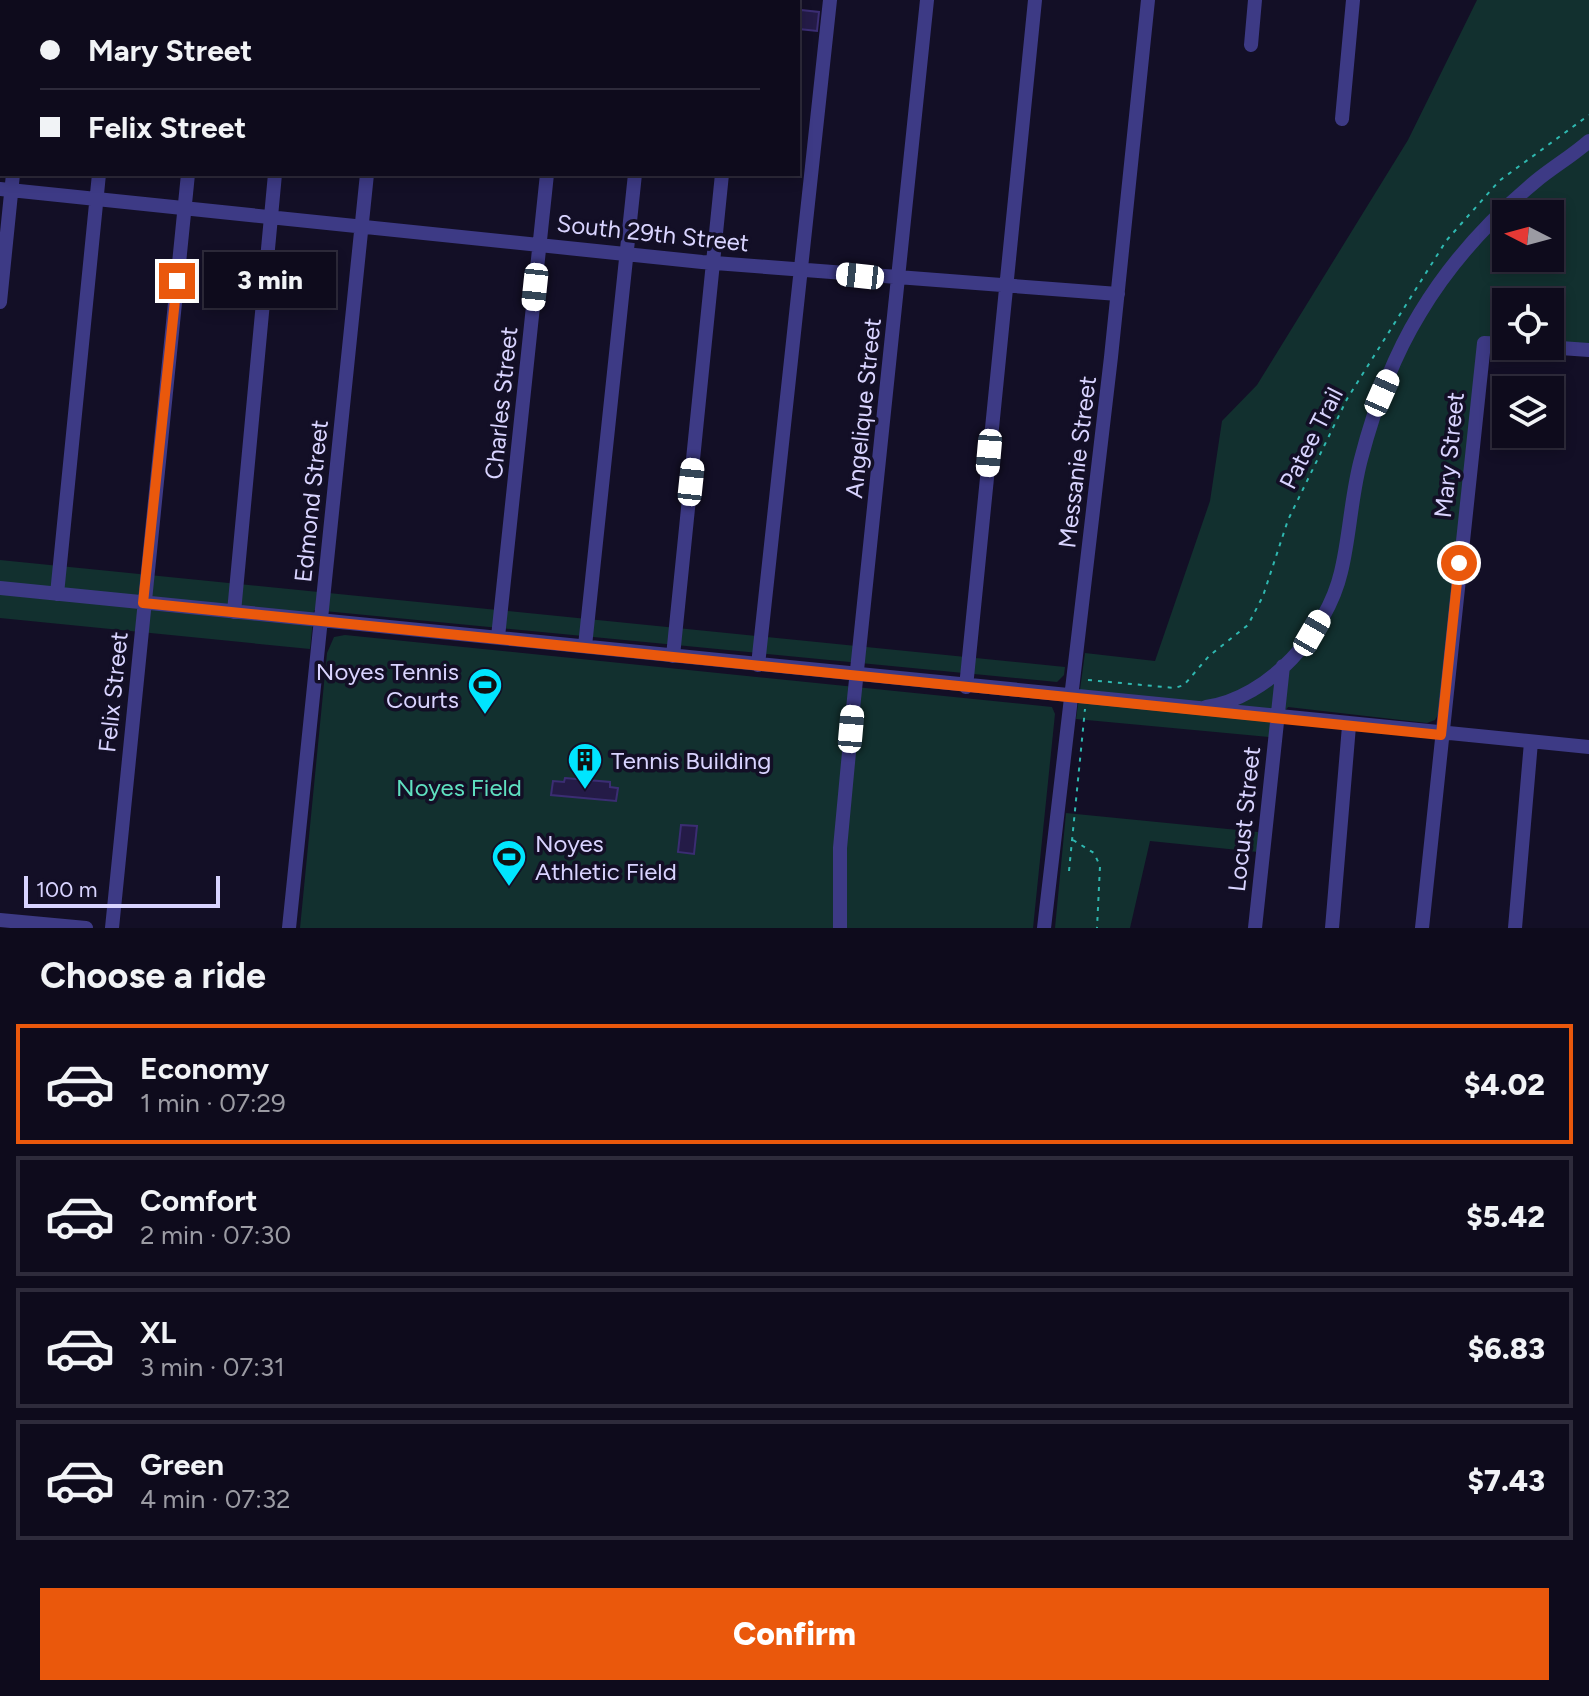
<!DOCTYPE html>
<meta charset="utf-8">
<style>
:root{--surface:#0e0b1c;--page:#171425;--text:#f1f3f6;--muted:#9b9ba3;--line:#2e2b3b;--accent:#ea580c}
body{margin:0;font-family:Figtree,sans-serif;background:var(--page);color:var(--text);height:100vh;display:flex;flex-direction:column;font-size:30px;white-space:nowrap}
*{box-sizing:border-box;margin:0}
p{font-size:26px;color:var(--muted)}
.icon{flex:none;width:44px;height:44px;fill:none;stroke:currentColor;stroke-width:2;stroke-linecap:round;stroke-linejoin:round}
.map{position:relative;height:928px;overflow:hidden}
.sheet{display:flex;flex-direction:column;background:var(--surface);flex:1}
.sheet>*{flex:none}
.top-card{position:absolute;left:0px;top:0px;width:800px;height:176px;box-shadow:0 4px 12px #0003,0 0 0 2px var(--line);display:grid;align-content:center;height:176px;padding:0 40px;background:var(--surface)}
.needle{width:52px;rotate:276deg}
.buttons{position:absolute;left:1492px;top:200px;display:grid;gap:16px}
.buttons a{display:grid;place-items:center;width:72px;height:72px;border-radius:0px;background:var(--surface);box-shadow:0 4px 12px #0003,0 0 0 2px var(--line);font-size:40px}
.scale{position:absolute;left:24px;bottom:20px;width:196px;box-sizing:border-box;padding-left:8px;border:4px solid #d9d4ff;border-top:0;font-size:22px;line-height:28px;white-space:nowrap;color:#d9d4ff;-webkit-text-stroke:6px #130f26;paint-order:stroke}
.end{position:absolute;width:36px;height:36px;margin:-18px;border:10px solid #ea580c;background:#fff;box-shadow:0 0 0 4px #fff}
.from{border-radius:50%}
.bubble{position:absolute;height:56px;border-radius:0px;background:var(--surface);box-shadow:0 4px 12px #0003,0 0 0 2px var(--line);font-size:26px;font-weight:800;line-height:56px;text-align:center}
.car{position:absolute;width:24px;height:48px;margin:-24px -12px;border-radius:10px;box-shadow:0 0 6px 2px #0007;background:linear-gradient(#fff 24%,#345 0 40%,#fff 0 76%,#345 0 86%,#fff 0)}
.top-card b{display:flex;align-items:center;gap:28px;height:76px;font-size:30px}
.top-card b+b{border-top:2px solid var(--line)}
.top-card i{width:20px;height:20px;background:var(--text)}
ul{padding:0;list-style:none}
li{display:flex;align-items:center;gap:24px;height:120px;margin:0 16px 12px;padding:0 24px;border:4px solid var(--line);border-radius:0px}
li div{flex:1}
li b{display:block;font-size:30px}
li em{font-style:normal;font-weight:800}
li.current{border-color:var(--accent)}
li>.icon{width:72px;height:72px;stroke-width:1.5}
h2{padding:0 40px;font-size:36px;line-height:96px}
.primary-button{display:flex;gap:16px;margin-top:auto;padding:16px 40px}
.primary-button a{flex:1;height:92px;border-radius:0px;background:var(--accent);color:#fff;font-size:32px;font-weight:800;line-height:92px;text-align:center}
.map>svg:first-child{display:block}
.green{fill:#12302f;fill-rule:evenodd}
.building{fill:#241b47;stroke:#3b2d73;stroke-width:2}
.lines{fill:none;stroke-linecap:round;stroke-linejoin:round}
.path{stroke:#2fb8b0;stroke-width:2;stroke-dasharray:4 6;stroke-linecap:butt}
.minor{stroke:#3d3a85;stroke-width:14}
.route{stroke:#ea580c;stroke-width:10}
.labels{text-anchor:middle;dominant-baseline:central;stroke-width:7;stroke-linejoin:round;paint-order:stroke}
.street-label{font-size:24px;fill:#d9d4ff;stroke:#130f26}
.poi-label{font-size:24px;fill:#d9d4ff;stroke:#130f26;text-anchor:start}
.park-label{font-size:24px;fill:#5fe0c0;stroke:#130f26}
</style>
<div class="map">
<svg width="1589" height="928" viewBox="0 0 1589 928">
<rect width="100%" height="100%" fill="#130f26"/>
<path class="green" d="M 1477,0 L 1589,0 L 1589,344 L 1550,341 L 1550,302 L 1506,302 L 1506,336 L 1488,338 L 1439,713 L 1435,720 L 1427,723 L 1288,707 L 1269,737 L 1076,719 L 1085,653 L 1155,661 L 1210,501 L 1222,421 L 1257,385 L 1408,140 ZM 1506,214 L 1550,214 L 1550,258 L 1506,258 Z
M 0,560 L 1065,667 L 1064,675 L 1057,682 L 314,610 L 310,649 L 0,618 Z
M 345,635 L 1052,707 L 1055,714 L 1033,928 L 300,928 L 327,653 L 334,637 Z
M 1066,813 L 1258,832 L 1258,852 L 1150,841 L 1130,928 L 1055,928 Z"/>
<path class="building" d="M 801,10 L 819,12 L 817,31 L 799,29 Z
M 565,778 L 610,782 L 610,787 L 618,788 L 616,801 L 551,795 L 553,781 L 564,782 Z
M 681,825 L 697,826 L 694,854 L 678,852 Z"/>
<g class="lines">
<path class="path" d="M 1088,680 L 1175,688 L 1184,685 L 1209,656 L 1248,625 L 1263,596 L 1288,520 L 1347,399 L 1446,241 L 1499,181 L 1589,115
M 1073,840 L 1094,853 L 1100,866 L 1097,928
M 1069,871 L 1085,709"/>
<path class="minor" d="M 30,2 L 31,0
M 118,2 L 118,0
M 207,2 L 207,0
M 292,2 L 293,0
M 384,2 L 385,0
M 566,2 L 566,0
M 654,2 L 654,0
M 741,2 L 742,0
M 1251,45 L 1255,0
M 1342,119 L 1353,0
M 0,189 L 702,262 L 1118,294
M 0,302 L 13,174
M 1532,346 L 1589,350
M 0,588 L 1589,747
M 57,594 L 99,174
M 234,612 L 275,174
M 498,637 L 547,174
M 585,646 L 635,174
M 673,656 L 722,174
M 758,665 L 830,0
M 966,687 L 1035,0
M 1206,707 C 1269,698 1327,632 1341,572 C 1350,535 1351,496 1361,459 C 1374,409 1393,357 1420,313 C 1450,263 1490,219 1536,181 C 1553,167 1572,156 1589,141
M 0,920 L 86,928
M 112,928 L 188,174
M 289,928 L 367,174
M 840,928 L 840,848 L 854,699 L 927,0
M 1044,928 L 1111,357 L 1148,0
M 1255,928 L 1283,666
M 1332,928 L 1349,726
M 1422,928 L 1484,343 L 1506,344
M 1515,928 L 1531,742"/>
</g>
<g class="lines">
<path class="route" d="M 177,281 L 143,603 L 1441,735 L 1459,563"/>
</g>
<defs>
<symbol id="stadium-pin" viewBox="-11 -11 22 30"><path d="M0 17L-7.5 6A9.5 9.5 0 1 1 7.5 6Z" fill="#00e5ff" stroke="#130f26"/><path d="M0-5a6.5 5 0 1 0 0 10a6.5 5 0 1 0 0-10ZM-3.5-1.8h7v3.6h-7Z" fill="#111"/></symbol>
<symbol id="building-pin" viewBox="-11 -11 22 30"><path d="M0 17L-7.5 6A9.5 9.5 0 1 1 7.5 6Z" fill="#00e5ff" stroke="#130f26"/><path d="M-4-6H4V6H1V3H-1V6H-4ZM-2.5-4.3h1.7v1.8h-1.7ZM.8-4.3h1.7v1.8H.8ZM-2.5-1h1.7V.8h-1.7ZM.8-1h1.7V.8H.8Z" fill="#111"/></symbol>
</defs>
<g fill-rule="evenodd">
<use href="#stadium-pin" x="465" y="665" width="40" height="54"/>
<use href="#building-pin" x="565" y="740" width="40" height="54"/>
<use href="#stadium-pin" x="489" y="837" width="40" height="54"/>
</g>
<g class="labels">
<g class="street-label">
<text transform="translate(653 233) rotate(6)">South 29th Street</text>
<text transform="translate(501 403) rotate(-84)">Charles Street</text>
<text transform="translate(863 408) rotate(-84)">Angelique Street</text>
<text transform="translate(1311 438) rotate(-63)">Patee Trail</text>
<text transform="translate(1449 455) rotate(-84)">Mary Street</text>
<text transform="translate(1077 462) rotate(-83)">Messanie Street</text>
<text transform="translate(311 501) rotate(-84)">Edmond Street</text>
<text transform="translate(113 692) rotate(-84)">Felix Street</text>
<text transform="translate(1244 819) rotate(-84)">Locust Street</text>
</g>
<g class="poi-label">
<text x="459" y="671" text-anchor="end">Noyes Tennis<tspan x="459" dy="28">Courts</tspan></text>
<text x="611" y="760">Tennis Building</text>
<text x="535" y="843">Noyes<tspan x="535" dy="28">Athletic Field</tspan></text>
</g>
<g class="park-label">
<text x="459" y="787">Noyes Field</text>
</g>
</g>
</svg>
<div class="buttons">
<a><svg class="needle" viewBox="-14 -14 28 28"><path d="M0-13l5 13h-10z" fill="#e53935"/><path d="M0 13l5-13h-10z" fill="#9b9ba3"/></svg></a>
<a><svg class="icon" aria-label="locate" viewBox="0 0 24 24"><circle cx="12" cy="12" r="6"/><path d="M12 2v4M12 18v4M2 12h4M18 12h4"/></svg></a>
<a><svg class="icon" aria-label="layers" viewBox="0 0 24 24"><path d="M12 4l9 5-9 5-9-5zM3 14l9 5 9-5"/></svg></a>
</div>
<div class="scale">100 m</div>
<i class="end from" style="left:1459px;top:563px"></i>
<i class="end" style="left:177px;top:281px"></i>
<div class="bubble" style="left:204px;top:252px;width:132px">3 min</div>
<i class="car" style="left:860px;top:276px;rotate:276deg"></i>
<i class="car" style="left:535px;top:287px;rotate:186deg"></i>
<i class="car" style="left:1382px;top:393px;rotate:24deg"></i>
<i class="car" style="left:989px;top:453px;rotate:185deg"></i>
<i class="car" style="left:691px;top:482px;rotate:6deg"></i>
<i class="car" style="left:1312px;top:633px;rotate:30deg"></i>
<i class="car" style="left:851px;top:729px;rotate:5deg"></i>
<div class="top-card">
<b><i class="from"></i>Mary Street</b>
<b><i></i>Felix Street</b>
</div>
</div>
<section class="sheet">
<h2>Choose a ride</h2>
<ul>
<li class="current"><svg class="icon" aria-label="car" viewBox="0 0 24 24"><path d="M5 17H2v-5l4-1 3-4h7l3 4 3 1v5h-3M9 17h6M6 11h13"/><circle cx="7" cy="17" r="2"/><circle cx="17" cy="17" r="2"/></svg><div><b>Economy</b><p>1 min · 07:29</p></div><em>$4.02</em></li>
<li><svg class="icon" aria-label="car" viewBox="0 0 24 24"><path d="M5 17H2v-5l4-1 3-4h7l3 4 3 1v5h-3M9 17h6M6 11h13"/><circle cx="7" cy="17" r="2"/><circle cx="17" cy="17" r="2"/></svg><div><b>Comfort</b><p>2 min · 07:30</p></div><em>$5.42</em></li>
<li><svg class="icon" aria-label="car" viewBox="0 0 24 24"><path d="M5 17H2v-5l4-1 3-4h7l3 4 3 1v5h-3M9 17h6M6 11h13"/><circle cx="7" cy="17" r="2"/><circle cx="17" cy="17" r="2"/></svg><div><b>XL</b><p>3 min · 07:31</p></div><em>$6.83</em></li>
<li><svg class="icon" aria-label="car" viewBox="0 0 24 24"><path d="M5 17H2v-5l4-1 3-4h7l3 4 3 1v5h-3M9 17h6M6 11h13"/><circle cx="7" cy="17" r="2"/><circle cx="17" cy="17" r="2"/></svg><div><b>Green</b><p>4 min · 07:32</p></div><em>$7.43</em></li>
</ul>
<div class="primary-button"><a>Confirm</a></div>
</section>
